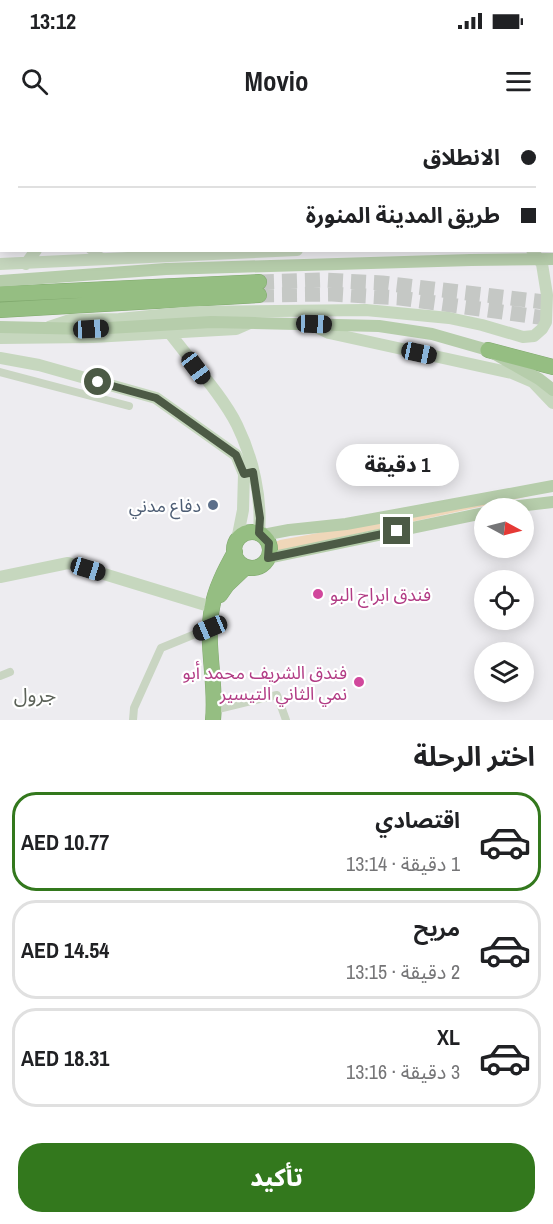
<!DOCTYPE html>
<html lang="ar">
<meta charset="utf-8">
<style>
:root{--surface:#fff;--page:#f6f6f6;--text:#202124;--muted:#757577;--line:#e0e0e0;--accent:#33781d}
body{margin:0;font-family:"Archivo Narrow","Noto Sans Arabic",sans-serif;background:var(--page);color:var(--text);direction:rtl;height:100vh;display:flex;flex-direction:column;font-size:22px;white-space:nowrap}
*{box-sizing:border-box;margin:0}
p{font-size:20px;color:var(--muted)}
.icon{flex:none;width:33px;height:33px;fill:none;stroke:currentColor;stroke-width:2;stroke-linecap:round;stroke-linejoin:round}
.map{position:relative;height:600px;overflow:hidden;direction:ltr}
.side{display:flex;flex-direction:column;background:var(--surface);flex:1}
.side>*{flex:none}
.banner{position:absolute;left:0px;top:0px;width:554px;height:132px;box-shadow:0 3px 15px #0003;direction:rtl;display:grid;align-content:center;height:132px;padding:0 18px;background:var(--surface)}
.needle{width:39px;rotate:97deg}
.buttons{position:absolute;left:474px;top:378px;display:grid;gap:12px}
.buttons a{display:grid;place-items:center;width:60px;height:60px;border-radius:50%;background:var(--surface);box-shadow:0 3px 15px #0003;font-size:30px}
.end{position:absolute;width:27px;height:27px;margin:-14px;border:8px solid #4c5a45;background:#fff;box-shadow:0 0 0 3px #fff}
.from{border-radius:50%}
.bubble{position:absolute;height:42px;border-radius:21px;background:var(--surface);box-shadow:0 3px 15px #0003;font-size:20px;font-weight:800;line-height:42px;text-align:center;direction:rtl}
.car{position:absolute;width:18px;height:36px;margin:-18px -9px;border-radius:8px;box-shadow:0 0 4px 2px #0007;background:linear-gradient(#222 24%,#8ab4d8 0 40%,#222 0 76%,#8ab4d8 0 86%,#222 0)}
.banner b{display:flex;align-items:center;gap:21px;height:57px;font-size:22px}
.banner b+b{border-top:2px solid var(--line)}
.banner i{width:15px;height:15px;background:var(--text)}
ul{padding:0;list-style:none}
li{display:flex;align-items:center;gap:18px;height:99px;margin:0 12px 9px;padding:0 6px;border:3px solid var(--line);border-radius:24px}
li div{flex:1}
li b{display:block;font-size:22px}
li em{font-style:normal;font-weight:800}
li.active{border-color:var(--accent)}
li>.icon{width:54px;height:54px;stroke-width:1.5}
h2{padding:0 18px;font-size:27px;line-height:72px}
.action{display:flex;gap:12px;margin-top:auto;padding:12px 18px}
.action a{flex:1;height:69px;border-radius:24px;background:var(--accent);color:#fff;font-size:24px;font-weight:800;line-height:69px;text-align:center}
.status{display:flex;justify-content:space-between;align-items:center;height:42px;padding:0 30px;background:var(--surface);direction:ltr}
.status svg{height:16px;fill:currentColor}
header{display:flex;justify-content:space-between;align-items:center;height:78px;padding:0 18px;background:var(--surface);font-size:27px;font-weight:800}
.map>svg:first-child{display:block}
.green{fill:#efd7b9}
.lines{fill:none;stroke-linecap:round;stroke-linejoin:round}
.highway-tunnel{stroke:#c5c8c5;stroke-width:15;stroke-dasharray:15 8;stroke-linecap:butt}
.highway-casing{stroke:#80a96e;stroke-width:16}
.street{stroke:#c9d5c2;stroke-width:8}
.secondary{stroke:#c6d7be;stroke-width:12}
.primary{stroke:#b6cdab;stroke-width:12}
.highway{stroke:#95be82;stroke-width:15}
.primary-bridge{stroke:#b6cdab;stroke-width:12}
.route{stroke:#4c5a45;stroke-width:8}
.service-dot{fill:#5c6f8a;stroke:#fff;stroke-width:2}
.hotel-dot{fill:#d1479c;stroke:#fff;stroke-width:2}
.labels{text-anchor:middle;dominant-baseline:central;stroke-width:4.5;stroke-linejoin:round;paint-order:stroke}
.service-label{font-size:18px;fill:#4e5e75;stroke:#fff;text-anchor:end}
.hotel-label{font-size:18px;fill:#b23c85;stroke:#fff;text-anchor:start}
.neighbourhood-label{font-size:20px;fill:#5c6259;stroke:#fff}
</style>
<div class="status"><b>13:12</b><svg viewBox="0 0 49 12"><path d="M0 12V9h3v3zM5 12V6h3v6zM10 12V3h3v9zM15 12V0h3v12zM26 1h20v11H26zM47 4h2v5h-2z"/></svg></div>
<header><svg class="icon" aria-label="menu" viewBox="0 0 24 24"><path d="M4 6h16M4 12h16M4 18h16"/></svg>Movio<svg class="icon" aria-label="search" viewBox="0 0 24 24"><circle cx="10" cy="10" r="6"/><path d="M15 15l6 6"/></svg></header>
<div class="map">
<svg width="553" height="600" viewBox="0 0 553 600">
<rect width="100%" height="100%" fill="#edecf0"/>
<path class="green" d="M 523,375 L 529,376 L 275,432 L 273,423 L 280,420 Z"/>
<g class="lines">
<path class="highway-tunnel" d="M 259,162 L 323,160 L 382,163 L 553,183
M 259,175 L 332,174 L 400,178 L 553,199"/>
<defs>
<path id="highway" d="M 0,174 L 259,162
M 0,190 L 259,175
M 488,230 L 553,247
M234 430a18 18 0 1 1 36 0a18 18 0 1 1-36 0Z
M 220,475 L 227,465 L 246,447
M 213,600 C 217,563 205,525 212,488 C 215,469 225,450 235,432"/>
</defs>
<use href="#highway" class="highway-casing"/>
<path class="street" d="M 0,0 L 3,2
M 359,0 L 363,2
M 12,2 L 13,0
M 40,2 L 41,0
M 552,55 L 553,55
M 0,64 L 2,62
M 90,130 L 104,138
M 0,252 L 129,286
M 0,556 L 10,552
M 214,590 L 277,575 L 286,600
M 133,600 L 134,588 L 161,528 L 210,508"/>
<path class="secondary" d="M 74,2 L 74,0
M 552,82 L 553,80
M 0,144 L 297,130
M 26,144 L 36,130
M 312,205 L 329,213 L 512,253 L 533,262 L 553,283
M 49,207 L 70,200 L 119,199 L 191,192 L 366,190 L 449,198 L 482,205 L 523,217 L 534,216 L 542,209 L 546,202 L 547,175 L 542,144 L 532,130
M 169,212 C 189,239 223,276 237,305 C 253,338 262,377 259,413
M 0,218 L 93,217 L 236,209 L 252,202
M 0,238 L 39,245 L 156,278 L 236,335 L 244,354 L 243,390 L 237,420
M 0,457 L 68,443 L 212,487"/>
<path class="primary" d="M 0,161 L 166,149 L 471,140
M 0,207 L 91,209 L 211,202 L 379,206 L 432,214 L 488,230 L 539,259 L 553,270
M 502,388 L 553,382
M 263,415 L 289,410 L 346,404 L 553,366
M 268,438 L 484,393"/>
<use href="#highway" class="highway"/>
<path class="primary-bridge" d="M 471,140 L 553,139"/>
</g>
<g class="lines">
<path class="route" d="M 98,262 L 156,278 L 236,335 L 244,354 L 253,352 L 260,398 L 259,413 L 269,423 L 268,438 L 397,411"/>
</g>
<circle class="service-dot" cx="213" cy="385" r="6"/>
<g class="hotel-dot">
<circle cx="318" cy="474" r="6"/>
<circle cx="359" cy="562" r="6"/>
</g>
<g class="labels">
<g class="service-label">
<text x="201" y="385">دفاع مدني</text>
</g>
<g class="hotel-label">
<text x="330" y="474">فندق ابراج البو</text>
<text x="347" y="552" text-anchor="end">فندق الشريف محمد أبو<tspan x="347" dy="21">نمي الثاني التيسير</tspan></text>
</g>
<g class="neighbourhood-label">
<text x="35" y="574">جرول</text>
</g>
</g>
</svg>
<div class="buttons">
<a><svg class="needle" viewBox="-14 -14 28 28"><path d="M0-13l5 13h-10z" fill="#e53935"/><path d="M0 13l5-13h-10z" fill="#757577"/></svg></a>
<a><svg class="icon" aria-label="locate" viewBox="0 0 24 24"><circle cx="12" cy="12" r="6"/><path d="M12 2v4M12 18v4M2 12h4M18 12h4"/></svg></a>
<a><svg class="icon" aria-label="layers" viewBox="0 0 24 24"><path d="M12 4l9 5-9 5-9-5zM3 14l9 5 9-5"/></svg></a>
</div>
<i class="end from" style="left:98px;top:262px"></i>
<i class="end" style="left:397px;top:411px"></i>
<div class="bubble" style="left:336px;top:324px;width:123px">1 دقيقة</div>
<i class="car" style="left:314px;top:204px;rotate:92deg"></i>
<i class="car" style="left:91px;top:209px;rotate:87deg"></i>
<i class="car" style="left:419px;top:233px;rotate:102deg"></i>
<i class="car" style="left:196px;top:248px;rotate:143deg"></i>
<i class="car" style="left:88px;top:449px;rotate:107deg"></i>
<i class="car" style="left:210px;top:508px;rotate:247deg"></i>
<div class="banner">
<b><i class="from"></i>الانطلاق</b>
<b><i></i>طريق المدينة المنورة</b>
</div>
</div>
<section class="side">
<h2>اختر الرحلة</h2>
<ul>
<li class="active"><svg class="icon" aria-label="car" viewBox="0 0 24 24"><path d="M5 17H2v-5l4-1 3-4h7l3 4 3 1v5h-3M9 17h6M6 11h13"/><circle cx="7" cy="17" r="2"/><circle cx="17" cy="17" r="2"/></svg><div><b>اقتصادي</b><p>1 دقيقة · 13:14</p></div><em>AED 10.77</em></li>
<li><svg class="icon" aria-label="car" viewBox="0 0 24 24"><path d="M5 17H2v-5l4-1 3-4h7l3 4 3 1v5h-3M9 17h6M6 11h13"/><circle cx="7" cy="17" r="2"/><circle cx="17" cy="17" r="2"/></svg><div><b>مريح</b><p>2 دقيقة · 13:15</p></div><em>AED 14.54</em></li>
<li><svg class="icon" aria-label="car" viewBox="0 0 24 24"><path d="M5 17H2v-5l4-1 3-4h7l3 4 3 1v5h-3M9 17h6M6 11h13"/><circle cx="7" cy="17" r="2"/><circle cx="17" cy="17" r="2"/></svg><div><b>XL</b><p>3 دقيقة · 13:16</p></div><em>AED 18.31</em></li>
</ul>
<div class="action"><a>تأكيد</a></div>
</section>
